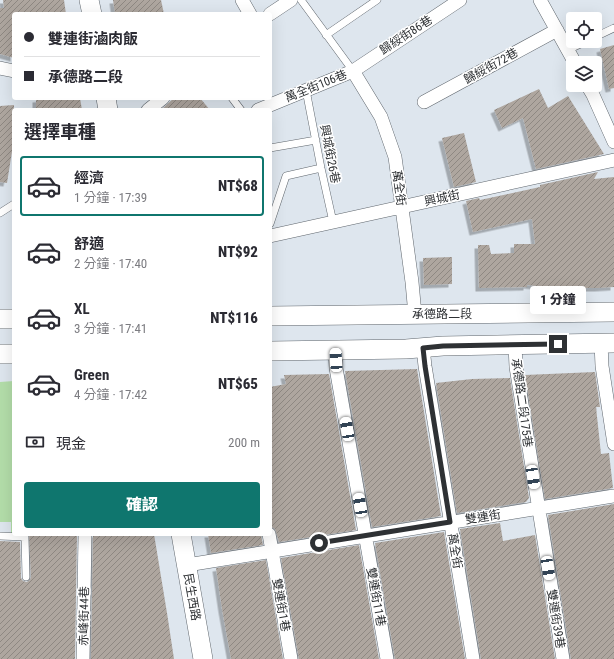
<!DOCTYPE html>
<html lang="zh-TW">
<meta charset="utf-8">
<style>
:root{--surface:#fff;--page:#f7f7f7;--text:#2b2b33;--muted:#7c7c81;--line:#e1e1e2;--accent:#0f766e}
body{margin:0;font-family:"Roboto Condensed","Noto Sans TC",sans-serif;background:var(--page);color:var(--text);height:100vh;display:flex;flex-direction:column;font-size:15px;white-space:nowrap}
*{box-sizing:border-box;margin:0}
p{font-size:13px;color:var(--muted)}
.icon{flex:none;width:22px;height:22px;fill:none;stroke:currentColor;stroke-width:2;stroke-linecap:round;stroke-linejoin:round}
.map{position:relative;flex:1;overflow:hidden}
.panel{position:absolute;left:12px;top:108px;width:260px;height:428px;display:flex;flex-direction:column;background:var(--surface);border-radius:4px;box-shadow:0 4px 16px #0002}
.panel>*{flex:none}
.banner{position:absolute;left:12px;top:12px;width:260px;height:88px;border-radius:4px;box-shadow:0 4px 16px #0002;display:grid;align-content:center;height:88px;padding:0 12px;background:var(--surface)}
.buttons{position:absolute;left:566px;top:12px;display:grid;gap:8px}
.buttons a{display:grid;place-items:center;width:36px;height:36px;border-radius:4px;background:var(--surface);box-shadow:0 4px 16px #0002;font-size:20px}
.end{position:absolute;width:18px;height:18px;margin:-9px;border:5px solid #2e3134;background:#fff;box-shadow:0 0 0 2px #fff}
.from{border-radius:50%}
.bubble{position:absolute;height:28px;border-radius:4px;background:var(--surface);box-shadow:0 4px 16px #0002;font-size:13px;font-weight:800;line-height:28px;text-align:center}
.car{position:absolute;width:12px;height:24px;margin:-12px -6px;border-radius:5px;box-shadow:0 0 3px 1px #0007;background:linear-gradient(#fff 24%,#345 0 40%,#fff 0 76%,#345 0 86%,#fff 0)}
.banner b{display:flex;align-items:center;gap:14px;height:38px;font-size:15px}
.banner b+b{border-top:1px solid var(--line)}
.banner i{width:10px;height:10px;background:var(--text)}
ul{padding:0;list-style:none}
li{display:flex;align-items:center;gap:12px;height:60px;margin:0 8px 6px;padding:0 4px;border:2px solid transparent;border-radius:4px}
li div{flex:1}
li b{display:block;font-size:15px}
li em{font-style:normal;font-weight:800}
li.on{border-color:var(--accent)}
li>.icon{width:36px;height:36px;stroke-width:1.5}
h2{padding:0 12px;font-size:18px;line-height:48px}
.pay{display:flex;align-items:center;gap:10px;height:44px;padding:0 12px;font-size:15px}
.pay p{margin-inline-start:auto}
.action{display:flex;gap:8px;margin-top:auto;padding:8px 12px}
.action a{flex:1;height:46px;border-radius:4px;background:var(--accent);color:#fff;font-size:16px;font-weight:800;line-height:46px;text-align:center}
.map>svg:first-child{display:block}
.grass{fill:#b3dda9}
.building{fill:url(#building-hatch);filter:url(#shadow)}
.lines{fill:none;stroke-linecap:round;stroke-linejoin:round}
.lane-casing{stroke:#5f666d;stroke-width:8}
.street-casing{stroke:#5f666d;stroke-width:14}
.secondary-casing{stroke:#5f666d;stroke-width:20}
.lane{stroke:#fff;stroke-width:7}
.street{stroke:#fff;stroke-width:13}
.secondary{stroke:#fff;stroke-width:19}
.route{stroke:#2e3134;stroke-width:5}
.labels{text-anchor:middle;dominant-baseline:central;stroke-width:3;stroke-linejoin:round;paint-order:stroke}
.street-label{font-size:12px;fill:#2e3134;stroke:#fff}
</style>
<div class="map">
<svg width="614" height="659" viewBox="0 0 614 659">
<defs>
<pattern id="building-hatch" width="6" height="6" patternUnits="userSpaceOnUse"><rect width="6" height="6" fill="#aea69f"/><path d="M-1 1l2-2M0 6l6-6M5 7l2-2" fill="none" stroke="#8e8882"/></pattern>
<filter id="shadow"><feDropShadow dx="-3.5" dy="3.5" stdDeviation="0" flood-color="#0004"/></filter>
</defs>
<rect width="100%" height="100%" fill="#dee6ee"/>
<path class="grass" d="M 14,381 L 14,534 L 11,535 L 11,522 L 0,522 L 0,382 Z"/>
<path class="building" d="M 3,0 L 64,0 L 66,14 L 14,14 L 14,58 L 0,54 L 0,8 L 4,8 Z
M 113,0 L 161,0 L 164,14 L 115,14 Z
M 614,45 L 614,88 L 609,89 L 600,49 Z
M 539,89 L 548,108 L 568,96 L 604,154 L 536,169 L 523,118 L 502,128 L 494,110 Z
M 45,98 L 80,98 L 82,110 L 36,110 L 36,99 Z
M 174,98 L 200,98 L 210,110 L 161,110 Z
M 14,105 L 14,139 L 7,183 L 0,182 L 0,106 Z
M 464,133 L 476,182 L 454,187 L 442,138 Z
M 598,172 L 594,179 L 614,177 L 614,287 L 598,288 L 555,288 L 527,285 L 527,287 L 479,288 L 478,245 L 489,245 L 491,254 L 514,253 L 514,244 L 535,244 L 532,219 L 473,232 L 466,201 L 479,198 L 480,200 L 540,187 L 540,185 Z
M 452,257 L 452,284 L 424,285 L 423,258 Z
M 417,369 L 441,516 L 372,527 L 345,371 Z
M 595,372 L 600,407 L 596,407 L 601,454 L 609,453 L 613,488 L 545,499 L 525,375 Z
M 329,374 L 356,530 L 279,542 L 275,529 L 270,526 L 270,387 L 286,384 L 284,375 Z
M 510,378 L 529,498 L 526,502 L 457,513 L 436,383 L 472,379 Z
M 614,504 L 614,659 L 571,659 L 548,515 Z
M 500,523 L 503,541 L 535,535 L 555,659 L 481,659 L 460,529 Z
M 444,532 L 465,659 L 395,659 L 375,543 Z
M 29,534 L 77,534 L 75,659 L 0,659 L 0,541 L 20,542 L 21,578 L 23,581 L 27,582 L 30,580 L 31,577 Z
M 93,534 L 154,534 L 167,613 L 174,659 L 91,659 Z
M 208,534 L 261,534 L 263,545 L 211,553 Z
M 359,545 L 379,659 L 299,659 L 281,558 Z
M 266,560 L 283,659 L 231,659 L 222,609 L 216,568 Z"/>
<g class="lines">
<defs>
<path id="lane" d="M 301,0 L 353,71
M 326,35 L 377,0
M 595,37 L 614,28
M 567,50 L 587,41
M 306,90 L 321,168 L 333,222
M 232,98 L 241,110
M 270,148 L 316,140
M 0,213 L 14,204
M 270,224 L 286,176 L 321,168
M 0,536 L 25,537 L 26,577"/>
<path id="street" d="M 242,0 L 250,14
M 540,0 L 575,63
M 270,14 L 291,0
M 0,68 L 14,71
M 353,71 L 381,117 L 395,157 L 412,282 L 415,315
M 587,85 L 593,95 L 614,142
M 424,102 L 557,30
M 148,110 L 163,98
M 258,110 L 353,71 L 460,0
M 270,236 L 614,160
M 601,343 L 602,366 L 614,444
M 515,345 L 516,367 L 563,659
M 423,348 L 425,366 L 473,659
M 335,351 L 336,368 L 387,659
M 269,534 L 291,659
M 187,565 L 614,496
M 83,659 L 85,534"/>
<path id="secondary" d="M 89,0 L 92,14
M 106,98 L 108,110
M 270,316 L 614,312
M 0,319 L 14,319
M 270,351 L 406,349 L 443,346 L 614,343
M 0,354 L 14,354
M 181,534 L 203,659"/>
</defs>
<use href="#lane" class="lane-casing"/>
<use href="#street" class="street-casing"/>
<use href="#secondary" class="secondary-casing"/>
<use href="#lane" class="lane"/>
<use href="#street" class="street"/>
<use href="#secondary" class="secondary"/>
</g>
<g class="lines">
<path class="route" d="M 319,543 L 450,522 L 425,366 L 423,348 L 443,346 L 558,344"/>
</g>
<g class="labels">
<g class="street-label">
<text transform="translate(406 35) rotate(-33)">歸綏街86巷</text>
<text transform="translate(491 66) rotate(-29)">歸綏街72巷</text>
<text transform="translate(316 86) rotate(-22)">萬全街106巷</text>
<text transform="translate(330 154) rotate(79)">興城街26巷</text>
<text transform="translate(399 188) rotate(82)">萬全街</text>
<text transform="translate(442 198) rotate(-12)">興城街</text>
<text x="442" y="314">承德路二段</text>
<text transform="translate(522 403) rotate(82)">承德路二段175巷</text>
<text transform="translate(483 517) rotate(-9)">雙連街</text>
<text transform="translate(455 551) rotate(80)">萬全街</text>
<text transform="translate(192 597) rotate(80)">民生西路</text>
<text transform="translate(376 597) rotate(80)">雙連街11巷</text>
<text transform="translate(281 605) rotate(80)">雙連街1巷</text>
<text transform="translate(84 616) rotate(-89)">赤峰街44巷</text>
<text transform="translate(556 619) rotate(81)">雙連街39巷</text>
</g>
</g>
</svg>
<div class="buttons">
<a><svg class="icon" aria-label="locate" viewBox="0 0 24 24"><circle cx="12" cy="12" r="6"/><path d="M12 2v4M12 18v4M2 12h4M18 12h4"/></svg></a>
<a><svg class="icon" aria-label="layers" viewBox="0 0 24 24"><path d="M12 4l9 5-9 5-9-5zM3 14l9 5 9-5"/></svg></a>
</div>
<i class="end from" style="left:319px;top:543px"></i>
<i class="end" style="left:558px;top:344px"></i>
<div class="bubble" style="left:530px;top:286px;width:56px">1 分鐘</div>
<i class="car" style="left:336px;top:360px;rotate:357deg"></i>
<i class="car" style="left:347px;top:429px;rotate:350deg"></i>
<i class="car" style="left:533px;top:477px;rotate:171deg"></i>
<i class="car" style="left:360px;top:505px;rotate:350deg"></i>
<i class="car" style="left:548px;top:568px;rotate:171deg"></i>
<div class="banner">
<b><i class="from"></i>雙連街滷肉飯</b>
<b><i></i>承德路二段</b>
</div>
<section class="panel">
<h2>選擇車種</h2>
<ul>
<li class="on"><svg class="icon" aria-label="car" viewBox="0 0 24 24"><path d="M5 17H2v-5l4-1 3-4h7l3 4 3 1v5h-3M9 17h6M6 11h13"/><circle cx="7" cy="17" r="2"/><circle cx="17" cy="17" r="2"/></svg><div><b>經濟</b><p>1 分鐘 · 17:39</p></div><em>NT$68</em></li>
<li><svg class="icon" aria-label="car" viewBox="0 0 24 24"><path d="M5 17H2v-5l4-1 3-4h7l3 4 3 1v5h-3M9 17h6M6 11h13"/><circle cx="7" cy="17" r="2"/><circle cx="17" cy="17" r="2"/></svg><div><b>舒適</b><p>2 分鐘 · 17:40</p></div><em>NT$92</em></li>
<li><svg class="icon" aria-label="car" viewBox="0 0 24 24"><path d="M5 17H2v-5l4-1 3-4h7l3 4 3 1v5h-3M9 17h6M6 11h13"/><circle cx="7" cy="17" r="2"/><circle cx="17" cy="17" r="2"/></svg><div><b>XL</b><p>3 分鐘 · 17:41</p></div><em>NT$116</em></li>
<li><svg class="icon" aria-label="car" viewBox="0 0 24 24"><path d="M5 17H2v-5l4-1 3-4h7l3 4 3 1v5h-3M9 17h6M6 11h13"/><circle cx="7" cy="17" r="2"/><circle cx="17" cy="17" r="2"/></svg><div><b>Green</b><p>4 分鐘 · 17:42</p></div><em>NT$65</em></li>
</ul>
<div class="pay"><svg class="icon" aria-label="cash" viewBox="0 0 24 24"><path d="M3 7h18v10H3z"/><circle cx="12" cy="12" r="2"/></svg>現金<p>200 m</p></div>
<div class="action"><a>確認</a></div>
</section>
</div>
